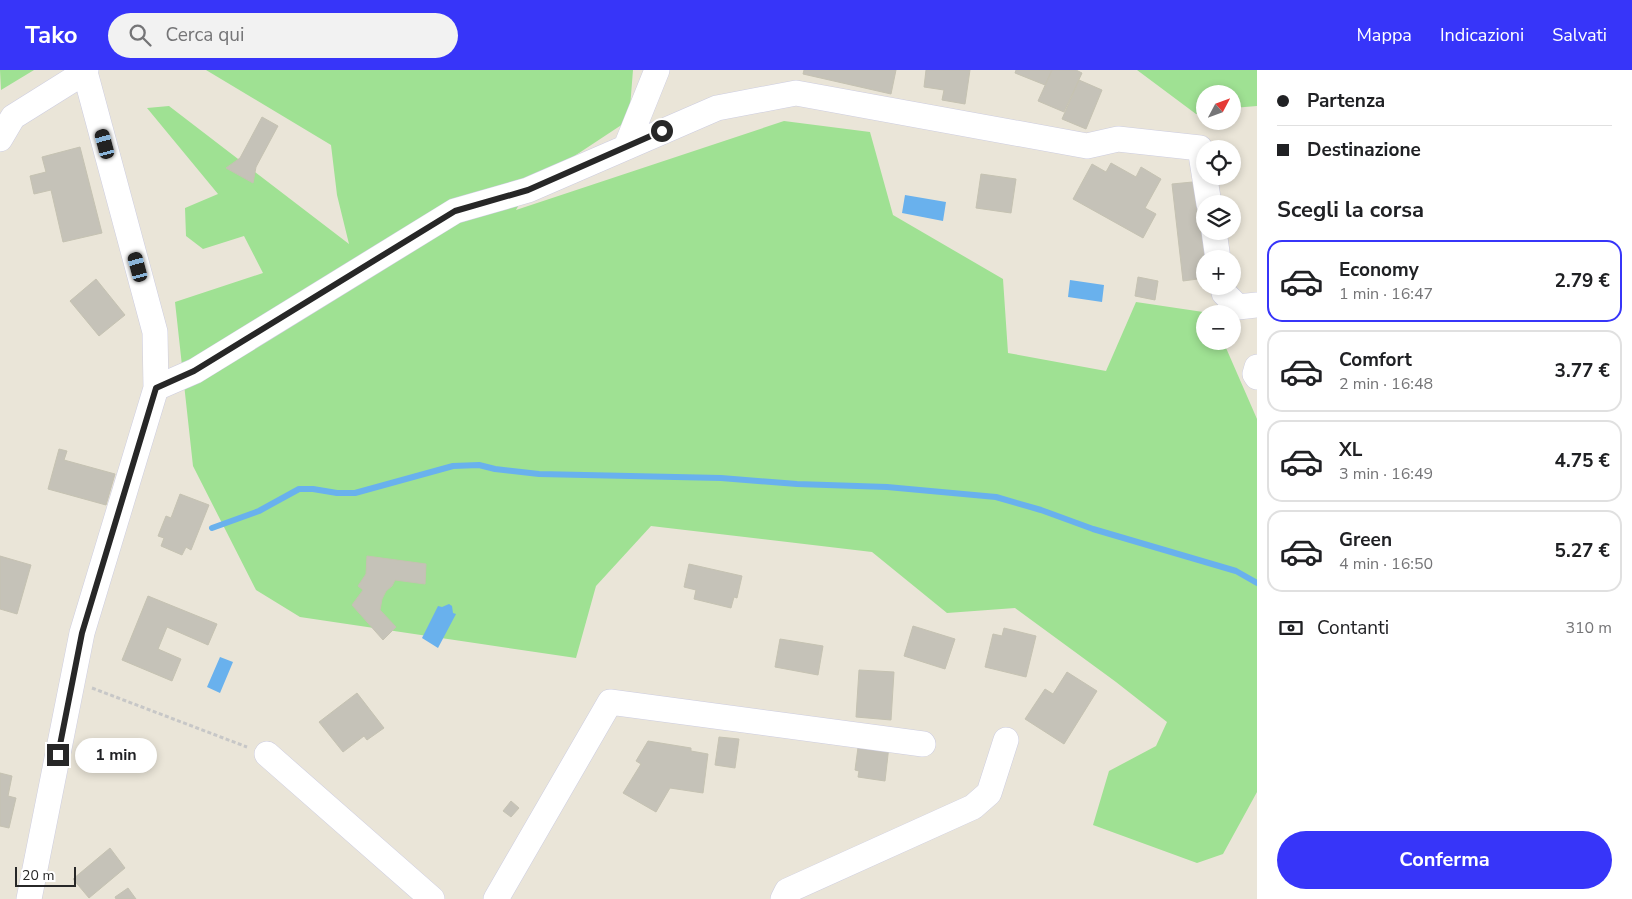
<!DOCTYPE html>
<html lang="it">
<meta charset="utf-8">
<style>
:root{--surface:#fff;--page:#f2f2f2;--text:#202124;--muted:#757577;--line:#e0e0e0;--accent:#3735f9}
body{margin:0;font-family:"Nunito Sans",sans-serif;background:var(--page);color:var(--text);height:100vh;display:flex;flex-direction:column;font-size:19px;white-space:nowrap}
*{box-sizing:border-box;margin:0}
p{font-size:16px;color:var(--muted)}
.icon{flex:none;width:28px;height:28px;fill:none;stroke:currentColor;stroke-width:2;stroke-linecap:round;stroke-linejoin:round}
.map{position:relative;flex:1;overflow:hidden}
.drawer{display:flex;flex-direction:column;background:var(--surface);width:375px}
.drawer>*{flex:none}
.guide{display:grid;align-content:center;height:110px;padding:0 20px;background:var(--surface)}
.needle{width:32px;rotate:49deg}
.buttons{position:absolute;left:1196px;top:15px;display:grid;gap:10px}
.buttons a{display:grid;place-items:center;width:45px;height:45px;border-radius:50%;background:var(--surface);box-shadow:0 2px 8px #0003;font-size:25px}
.scale{position:absolute;left:15px;bottom:12px;width:61px;box-sizing:border-box;padding-left:5px;border:2px solid #272727;border-top:0;font-size:14px;line-height:18px;white-space:nowrap;color:#272727;-webkit-text-stroke:4px #fff;paint-order:stroke}
.end{position:absolute;width:22px;height:22px;margin:-11px;border:6px solid #272727;background:#fff;box-shadow:0 0 0 2px #fff}
.from{border-radius:50%}
.bubble{position:absolute;height:35px;border-radius:18px;background:var(--surface);box-shadow:0 2px 8px #0003;font-size:16px;font-weight:700;line-height:35px;text-align:center}
.car{position:absolute;width:15px;height:30px;margin:-15px -8px;border-radius:6px;box-shadow:0 0 4px 1px #0007;background:linear-gradient(#222 24%,#8ab4d8 0 40%,#222 0 76%,#8ab4d8 0 86%,#222 0)}
.guide b{display:flex;align-items:center;gap:18px;height:48px;font-size:19px}
.guide b+b{border-top:1px solid var(--line)}
.guide i{width:12px;height:12px;background:var(--text)}
ul{padding:0;list-style:none}
li{display:flex;align-items:center;gap:15px;height:82px;margin:0 10px 8px;padding:0 10px;border:2px solid var(--line);border-radius:15px}
li div{flex:1}
li b{display:block;font-size:19px}
li em{font-style:normal;font-weight:700}
li.active{border-color:var(--accent)}
li>.icon{width:45px;height:45px;stroke-width:1.5}
h2{padding:0 20px;font-size:22px;line-height:60px}
.pay{display:flex;align-items:center;gap:12px;height:55px;padding:0 20px;font-size:19px}
.pay p{margin-inline-start:auto}
.action{display:flex;gap:10px;margin-top:auto;padding:10px 20px}
.action a{flex:1;height:58px;border-radius:30px;background:var(--accent);color:#fff;font-size:20px;font-weight:700;line-height:58px;text-align:center}
header{display:flex;align-items:center;gap:30px;box-sizing:border-box;height:70px;padding:0 25px;background:var(--accent);color:#fff}
header strong{font-size:24px}
nav{display:flex;gap:28px;margin-inline-start:auto;font-size:18px}
.search{width:350px;height:45px;background:var(--page);display:flex;align-items:center;gap:12px;box-sizing:border-box;padding:0 18px;border-radius:28px;color:var(--muted);font-size:19px}
main{display:flex;flex:1;min-height:0}
.map>svg:first-child{display:block}
.green{fill:#9fe193}
.water{fill:#69b1ed}
.lines{fill:none;stroke-linecap:round;stroke-linejoin:round}
.stream{stroke:#69b1ed;stroke-width:6}
.building{fill:#c5c2b8;stroke:#c5c2b2}
.minor-casing{stroke:#cdcde0;stroke-width:26}
.path{stroke:#c7c7c7;stroke-width:3;stroke-dasharray:4 2.5;stroke-linecap:butt}
.minor{stroke:#fff;stroke-width:25}
.route{stroke:#272727;stroke-width:6}
</style>
<header>
<strong>Tako</strong>
<div class="search"><svg class="icon" aria-label="search" viewBox="0 0 24 24"><circle cx="10" cy="10" r="6"/><path d="M15 15l6 6"/></svg>Cerca qui</div>
<nav><a>Mappa</a><a>Indicazioni</a><a>Salvati</a></nav>
</header>
<main>
<div class="map">
<svg width="1257" height="829" viewBox="0 0 1257 829">
<rect width="100%" height="100%" fill="#eae5d8"/>
<path class="green" d="M 0,0 L 34,0 L 1,20 Z
M 206,0 L 633,0 L 629,50 L 529,116 L 516,140 L 784,51 L 870,62 L 893,145 L 1003,209 L 1008,283 L 1106,301 L 1136,232 L 1210,243 L 1205,244 L 1205,271 L 1223,271 L 1257,349 L 1257,722 L 1223,784 L 1197,793 L 1093,755 L 1109,701 L 1156,676 L 1167,652 L 1116,612 L 1015,538 L 947,543 L 872,482 L 651,456 L 596,516 L 576,588 L 300,547 L 256,520 L 193,396 L 175,232 L 263,203 L 244,166 L 203,179 L 186,166 L 185,138 L 218,124 L 147,38 L 169,36 L 349,174 L 337,125 L 331,75 Z
M 1137,0 L 1257,0 L 1257,36 L 1233,38 L 1232,24 L 1205,24 L 1205,42 L 1196,44 Z"/>
<path class="water" d="M 905,125 L 946,132 L 943,151 L 902,143 Z
M 1070,210 L 1104,215 L 1102,232 L 1068,227 Z
M 449,534 L 452,536 L 453,543 L 456,544 L 438,578 L 422,568 L 438,536 L 442,537 Z
M 220,587 L 233,592 L 220,623 L 207,617 Z"/>
<g class="lines">
<path class="stream" d="M 212,458 L 259,441 L 299,419 L 313,419 L 337,423 L 355,423 L 453,396 L 479,395 L 495,399 L 539,404 L 721,408 L 797,414 L 887,417 L 996,427 L 1041,440 L 1093,459 L 1236,501 L 1257,513"/>
</g>
<path class="building" d="M 804,0 L 896,0 L 891,24 L 803,4 Z
M 926,0 L 970,0 L 965,34 L 942,30 L 944,20 L 924,17 Z
M 1016,0 L 1052,0 L 1045,15 L 1015,3 Z
M 1052,0 L 1076,0 L 1082,3 L 1064,42 L 1038,31 Z
M 1079,10 L 1102,20 L 1086,59 L 1062,49 Z
M 262,47 L 278,56 L 256,97 L 253,113 L 226,98 L 240,88 Z
M 80,77 L 102,163 L 63,172 L 51,120 L 34,124 L 30,106 L 46,102 L 42,87 Z
M 1111,93 L 1136,107 L 1141,97 L 1161,109 L 1145,138 L 1156,144 L 1143,168 L 1073,129 L 1092,94 L 1106,102 Z
M 981,104 L 1016,109 L 1011,143 L 976,138 Z
M 1203,111 L 1205,134 L 1205,161 L 1211,189 L 1205,189 L 1205,208 L 1183,211 L 1172,114 Z
M 1138,207 L 1158,211 L 1155,230 L 1135,226 Z
M 96,209 L 125,245 L 99,266 L 70,231 Z
M 59,379 L 67,381 L 64,390 L 115,404 L 106,435 L 48,419 Z
M 180,424 L 209,435 L 191,480 L 186,477 L 182,485 L 161,476 L 164,468 L 158,466 L 166,446 L 171,448 Z
M 0,486 L 31,495 L 17,544 L 0,539 Z
M 367,486 L 426,494 L 425,514 L 395,510 L 392,516 L 386,521 L 382,529 L 380,540 L 396,557 L 383,570 L 352,535 L 363,520 L 358,516 L 366,504 Z
M 689,494 L 742,506 L 737,528 L 734,527 L 731,538 L 694,529 L 696,520 L 684,517 Z
M 148,526 L 217,554 L 208,575 L 167,557 L 158,579 L 181,589 L 172,611 L 122,590 Z
M 913,556 L 955,569 L 945,599 L 904,586 Z
M 1004,558 L 1036,566 L 1026,607 L 985,597 L 993,564 L 1002,566 Z
M 780,569 L 823,576 L 818,605 L 775,597 Z
M 859,600 L 894,602 L 891,650 L 856,647 Z
M 1067,602 L 1097,621 L 1064,674 L 1025,649 L 1045,619 L 1053,624 Z
M 357,623 L 384,658 L 367,670 L 364,666 L 343,682 L 319,652 Z
M 719,667 L 739,669 L 735,698 L 715,695 Z
M 859,670 L 889,676 L 885,711 L 858,707 L 859,701 L 855,700 Z
M 648,671 L 691,678 L 691,681 L 708,684 L 703,723 L 670,718 L 656,742 L 623,723 L 641,694 L 636,691 Z
M 0,703 L 12,706 L 8,726 L 16,728 L 9,758 L 0,756 Z
M 511,731 L 519,738 L 511,747 L 503,741 Z
M 110,778 L 125,798 L 89,828 L 73,809 Z
M 128,818 L 136,829 L 116,829 L 115,827 Z"/>
<g class="lines">
<defs>
<path id="minor" d="M 0,69 L 13,47 L 85,2
M 626,77 L 657,0
M 1214,161 L 1218,189
M 1223,216 L 1224,223 L 1238,237 L 1257,235
M 1257,297 L 1255,304 L 1257,307
M 156,318 L 195,301 L 455,141 L 528,120 L 717,38 L 796,23 L 1087,76 L 1118,69 L 1200,78 L 1209,134
M 267,684 L 432,829
M 29,829 L 82,563 L 156,318 L 155,262 L 85,2 L 86,0
M 496,829 L 610,632 L 923,674
M 783,829 L 787,821 L 973,737 L 989,723 L 1006,670"/>
</defs>
<use href="#minor" class="minor-casing"/>
<path class="path" d="M 92,618 L 247,677"/>
<use href="#minor" class="minor"/>
</g>
<g class="lines">
<path class="route" d="M 58,685 L 82,563 L 156,318 L 194,301 L 455,141 L 528,120 L 662,61"/>
</g>
</svg>
<div class="buttons">
<a><svg class="needle" viewBox="-14 -14 28 28"><path d="M0-13l5 13h-10z" fill="#e53935"/><path d="M0 13l5-13h-10z" fill="#757577"/></svg></a>
<a><svg class="icon" aria-label="locate" viewBox="0 0 24 24"><circle cx="12" cy="12" r="6"/><path d="M12 2v4M12 18v4M2 12h4M18 12h4"/></svg></a>
<a><svg class="icon" aria-label="layers" viewBox="0 0 24 24"><path d="M12 4l9 5-9 5-9-5zM3 14l9 5 9-5"/></svg></a>
<a>+</a>
<a>−</a>
</div>
<div class="scale">20 m</div>
<i class="end from" style="left:662px;top:61px"></i>
<i class="end" style="left:58px;top:685px"></i>
<div class="bubble" style="left:75px;top:668px;width:82px">1 min</div>
<i class="car" style="left:105px;top:74px;rotate:345deg"></i>
<i class="car" style="left:138px;top:197px;rotate:345deg"></i>
</div>
<section class="drawer">
<div class="guide">
<b><i class="from"></i>Partenza</b>
<b><i></i>Destinazione</b>
</div>
<h2>Scegli la corsa</h2>
<ul>
<li class="active"><svg class="icon" aria-label="car" viewBox="0 0 24 24"><path d="M5 17H2v-5l4-1 3-4h7l3 4 3 1v5h-3M9 17h6M6 11h13"/><circle cx="7" cy="17" r="2"/><circle cx="17" cy="17" r="2"/></svg><div><b>Economy</b><p>1 min · 16:47</p></div><em>2.79 €</em></li>
<li><svg class="icon" aria-label="car" viewBox="0 0 24 24"><path d="M5 17H2v-5l4-1 3-4h7l3 4 3 1v5h-3M9 17h6M6 11h13"/><circle cx="7" cy="17" r="2"/><circle cx="17" cy="17" r="2"/></svg><div><b>Comfort</b><p>2 min · 16:48</p></div><em>3.77 €</em></li>
<li><svg class="icon" aria-label="car" viewBox="0 0 24 24"><path d="M5 17H2v-5l4-1 3-4h7l3 4 3 1v5h-3M9 17h6M6 11h13"/><circle cx="7" cy="17" r="2"/><circle cx="17" cy="17" r="2"/></svg><div><b>XL</b><p>3 min · 16:49</p></div><em>4.75 €</em></li>
<li><svg class="icon" aria-label="car" viewBox="0 0 24 24"><path d="M5 17H2v-5l4-1 3-4h7l3 4 3 1v5h-3M9 17h6M6 11h13"/><circle cx="7" cy="17" r="2"/><circle cx="17" cy="17" r="2"/></svg><div><b>Green</b><p>4 min · 16:50</p></div><em>5.27 €</em></li>
</ul>
<div class="pay"><svg class="icon" aria-label="cash" viewBox="0 0 24 24"><path d="M3 7h18v10H3z"/><circle cx="12" cy="12" r="2"/></svg>Contanti<p>310 m</p></div>
<div class="action"><a>Conferma</a></div>
</section>
</main>
